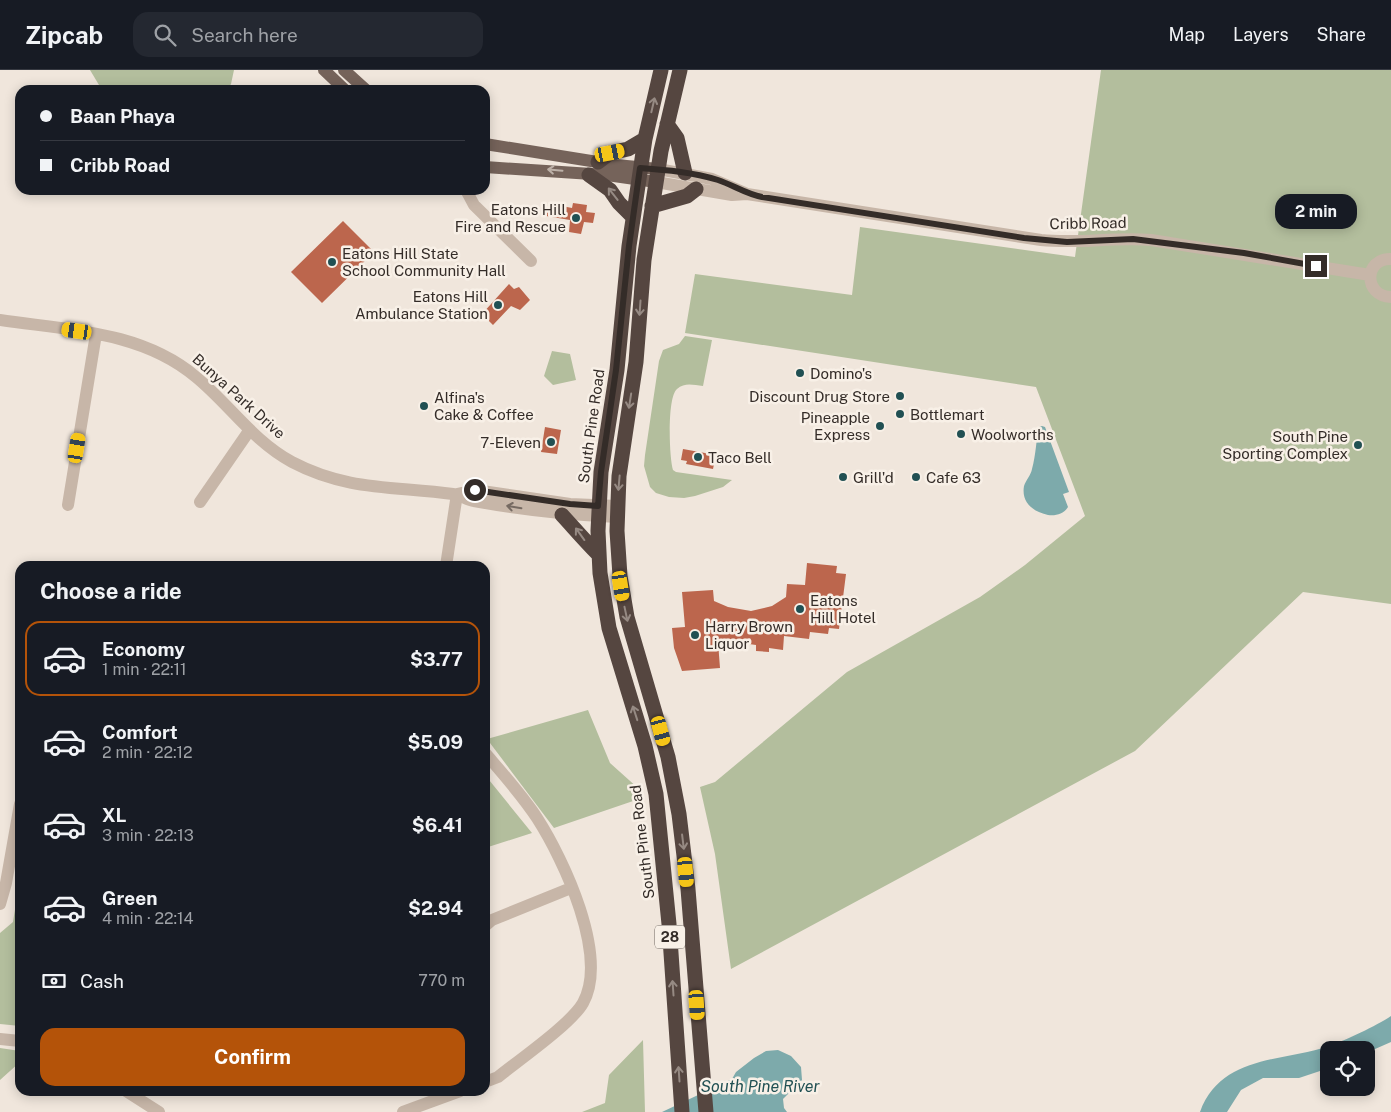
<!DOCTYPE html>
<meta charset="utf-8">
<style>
:root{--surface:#171b24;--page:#242831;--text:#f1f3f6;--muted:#9ea1a6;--line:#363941;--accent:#b45309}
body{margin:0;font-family:"Public Sans",sans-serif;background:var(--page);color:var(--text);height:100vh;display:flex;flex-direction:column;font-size:19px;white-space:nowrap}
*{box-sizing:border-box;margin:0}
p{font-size:16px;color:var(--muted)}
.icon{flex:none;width:28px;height:28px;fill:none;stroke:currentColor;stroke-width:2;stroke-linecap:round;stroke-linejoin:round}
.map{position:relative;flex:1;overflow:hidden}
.drawer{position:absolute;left:15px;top:491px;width:475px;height:535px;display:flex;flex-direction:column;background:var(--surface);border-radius:15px;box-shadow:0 2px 12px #0003}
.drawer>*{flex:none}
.guide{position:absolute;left:15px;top:15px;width:475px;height:110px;border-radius:15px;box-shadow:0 2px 12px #0003;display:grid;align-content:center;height:110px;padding:0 25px;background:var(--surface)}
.fabs{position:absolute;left:1320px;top:971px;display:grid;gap:10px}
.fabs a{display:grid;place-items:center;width:55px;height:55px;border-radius:10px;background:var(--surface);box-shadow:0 2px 12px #0003;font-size:25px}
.end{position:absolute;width:22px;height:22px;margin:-11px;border:6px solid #342c28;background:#fff;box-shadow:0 0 0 2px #fff}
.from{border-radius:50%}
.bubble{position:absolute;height:35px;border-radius:15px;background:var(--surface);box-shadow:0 2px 12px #0003;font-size:16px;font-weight:700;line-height:35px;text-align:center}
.car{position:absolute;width:15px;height:30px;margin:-15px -8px;border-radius:6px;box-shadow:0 0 4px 1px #0007;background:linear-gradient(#f5c518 24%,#345 0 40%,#f5c518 0 76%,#345 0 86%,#f5c518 0)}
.guide b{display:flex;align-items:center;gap:18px;height:48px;font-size:19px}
.guide b+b{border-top:1px solid var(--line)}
.guide i{width:12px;height:12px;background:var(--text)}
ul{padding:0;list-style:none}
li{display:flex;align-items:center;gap:15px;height:75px;margin:0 10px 8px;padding:0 15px;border:2px solid transparent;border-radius:15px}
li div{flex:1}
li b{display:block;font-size:19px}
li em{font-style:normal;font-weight:700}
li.active{border-color:var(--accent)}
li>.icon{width:45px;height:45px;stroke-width:1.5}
h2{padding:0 25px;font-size:22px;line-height:60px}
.pay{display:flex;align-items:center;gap:12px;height:55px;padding:0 25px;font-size:19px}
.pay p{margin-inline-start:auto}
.primary-button{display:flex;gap:10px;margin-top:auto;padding:10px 25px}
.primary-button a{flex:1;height:58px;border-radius:15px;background:var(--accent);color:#fff;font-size:20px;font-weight:700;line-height:58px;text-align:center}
header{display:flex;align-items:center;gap:30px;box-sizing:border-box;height:70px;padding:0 25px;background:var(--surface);border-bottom:1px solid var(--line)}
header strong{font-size:24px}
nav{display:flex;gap:28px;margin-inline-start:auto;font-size:18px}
.search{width:350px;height:45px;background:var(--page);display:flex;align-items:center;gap:12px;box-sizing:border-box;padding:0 18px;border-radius:15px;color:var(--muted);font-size:19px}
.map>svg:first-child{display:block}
.green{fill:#b3be9d}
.water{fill:#7daaab}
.building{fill:#bc664d}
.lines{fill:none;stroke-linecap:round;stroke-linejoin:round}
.minor{stroke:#c7b6a8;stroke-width:12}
.major{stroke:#75635a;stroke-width:12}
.highway{stroke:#554640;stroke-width:15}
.oneway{stroke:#968a83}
.oneway2{stroke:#bdb1a8}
.oneway3{stroke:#766a62}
.route{stroke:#342c28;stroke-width:6}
.poi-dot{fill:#215053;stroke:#f8f0e7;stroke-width:2}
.labels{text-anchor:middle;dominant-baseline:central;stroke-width:5;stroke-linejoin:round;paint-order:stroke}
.shield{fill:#f8f0e7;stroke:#6f6761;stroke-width:1}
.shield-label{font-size:14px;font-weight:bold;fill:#342c28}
.poi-label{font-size:15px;fill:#342c28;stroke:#f8f0e7;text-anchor:start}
.street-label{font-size:15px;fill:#342c28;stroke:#f8f0e7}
.water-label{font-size:16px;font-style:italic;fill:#215053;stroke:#f8f0e7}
</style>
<header>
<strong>Zipcab</strong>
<div class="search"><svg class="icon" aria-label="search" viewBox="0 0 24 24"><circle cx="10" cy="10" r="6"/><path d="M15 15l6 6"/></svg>Search here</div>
<nav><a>Map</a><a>Layers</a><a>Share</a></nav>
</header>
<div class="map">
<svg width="1391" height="1042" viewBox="0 0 1391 1042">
<rect width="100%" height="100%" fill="#f0e6dc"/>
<path class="green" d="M 90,0 L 234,0 L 231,14 L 227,20 L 102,20 Z
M 1101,0 L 1391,0 L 1391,534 L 1303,522 L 1135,681 L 731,899 L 715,784 L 700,717 L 715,712 L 847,602 L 980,527 L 1025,495 L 1085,446 L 1036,317 L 685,263 L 695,204 L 852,225 L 860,157 L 1075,187 Z
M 685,266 L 712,270 L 703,316 C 693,315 685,312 677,319 C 667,327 669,387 673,400 L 676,402 L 732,410 L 723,417 L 695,426 L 684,428 L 669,427 L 656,423 L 650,417 L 644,396 L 645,385 L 659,291 L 663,280 L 679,274 Z
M 552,281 L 570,284 L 576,310 L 553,315 L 544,306 Z
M 588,640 L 610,693 L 639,719 L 639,729 L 554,758 L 487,669 Z
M 485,705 L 532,763 L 485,778 Z
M 20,808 L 20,956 L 0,954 L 0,863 L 13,852 Z
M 643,970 L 645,1042 L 582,1042 L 605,1033 L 609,1005 Z
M 0,978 L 20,981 L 20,992 L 0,1010 Z"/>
<path class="water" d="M 1042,356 L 1045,357 L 1069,422 L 1063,424 L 1068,437 C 1064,444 1056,446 1048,445 C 1034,442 1021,433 1024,416 C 1026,410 1031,405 1032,399 C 1036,385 1036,370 1039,357 Z
M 1391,946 L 1391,972 L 1366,983 L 1366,980 L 1329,980 L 1329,998 L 1299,1008 L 1263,1008 L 1241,1020 L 1227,1042 L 1200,1042 C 1221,985 1282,992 1329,976 C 1346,970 1376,956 1391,946 Z
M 778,980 L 791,986 L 801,997 L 802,1010 L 783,1029 L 784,1038 L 787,1042 L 662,1042 L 732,1009 L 736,1002 L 754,988 L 766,981 Z"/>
<path class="building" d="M 573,133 L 587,135 L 586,142 L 595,143 L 593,153 L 584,152 L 581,164 L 569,162 L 570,150 L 546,146 L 546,140 L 552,134 L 572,138 Z
M 343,151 L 374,182 L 322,233 L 291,202 Z
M 509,214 L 514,219 L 519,217 L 530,230 L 520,240 L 511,236 L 493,255 L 482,244 Z
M 545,357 L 561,360 L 557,384 L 541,382 Z
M 683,379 L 716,385 L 713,399 L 686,394 L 687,391 L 681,390 Z
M 807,493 L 837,496 L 836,503 L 846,504 L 839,559 L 829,558 L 828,564 L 810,562 L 809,569 L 784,566 L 783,580 L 769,578 L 769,582 L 756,581 L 756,575 L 749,574 L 749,569 L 718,572 L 720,598 L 682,601 L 674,578 L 672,558 L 685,557 L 682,522 L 713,520 L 714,531 L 728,537 L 751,541 L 772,536 L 786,527 L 787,514 L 805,515 Z"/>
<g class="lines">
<path class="minor" d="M 658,99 L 712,109 L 745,123
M 656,112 L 732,125 L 747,124 L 1041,170 C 1078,174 1114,167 1151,170 L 1370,205
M 466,120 L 474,135 L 531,191
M 1391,189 C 1364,188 1363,226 1391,227
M 0,250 C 68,260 142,261 196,307 C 229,334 253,371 292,392 C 347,421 394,416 453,424 C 461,425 467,430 474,431 C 522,440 569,445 617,447
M 457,424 L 475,420 L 570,434 L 617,436
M 200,432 L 249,361
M 68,435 L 96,264
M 446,496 L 457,424
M 485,683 C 503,704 522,725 537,748 C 564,790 609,886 583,933 C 571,954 519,990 498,1007 L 485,1012
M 0,834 L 6,813 L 20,734
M 485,856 L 492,850 L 571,818
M 0,969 L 20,971
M 126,1021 L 159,1042
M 403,1042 L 460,1021"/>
<path class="major" d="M 324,0 L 345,20
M 344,0 L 366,20
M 485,74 L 616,95 L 658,99
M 485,97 L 607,105 L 656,112"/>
<path class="highway" d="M 661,0 L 645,69 L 629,176 L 617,300 L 601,402 L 598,461 L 600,503 L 609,558 L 645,676 L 656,724 L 669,854 L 682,1042
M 680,0 L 661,81 L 644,190 L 636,292 L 619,406 L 617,461 L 620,506 L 627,547 L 668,687 L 679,744 L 688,819 L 706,1042
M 667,54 L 677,68 L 685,103
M 598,92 L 610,83 L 628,79 L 645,69
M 589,105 L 610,120 L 619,133 L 633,147
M 652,136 L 687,126 L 696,119
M 562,445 C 574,458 585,471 598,484"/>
</g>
<defs><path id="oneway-shaft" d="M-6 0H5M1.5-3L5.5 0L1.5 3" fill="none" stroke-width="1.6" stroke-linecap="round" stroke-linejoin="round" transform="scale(1.25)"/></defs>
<g class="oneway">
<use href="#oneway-shaft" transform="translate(653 35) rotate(-77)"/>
<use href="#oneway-shaft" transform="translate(613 124) rotate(-128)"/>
<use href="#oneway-shaft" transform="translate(640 238) rotate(94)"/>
<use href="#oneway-shaft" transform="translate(630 331) rotate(99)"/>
<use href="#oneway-shaft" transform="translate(619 413) rotate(95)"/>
<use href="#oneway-shaft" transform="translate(580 464) rotate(-126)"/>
<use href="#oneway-shaft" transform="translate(626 544) rotate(78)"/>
<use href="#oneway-shaft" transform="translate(635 643) rotate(-108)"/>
<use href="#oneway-shaft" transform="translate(683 772) rotate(83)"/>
<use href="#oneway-shaft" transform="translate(673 918) rotate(-94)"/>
<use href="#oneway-shaft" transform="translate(679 1004) rotate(-94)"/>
</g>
<use class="oneway2" href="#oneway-shaft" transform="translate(555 100) rotate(-175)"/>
<use class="oneway3" href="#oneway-shaft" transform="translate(514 437) rotate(-171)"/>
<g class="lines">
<path class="route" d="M 475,420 L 570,434 L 598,436 L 601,402 L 616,300 L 629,176 L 640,98 C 666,100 692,102 718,110 C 733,115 746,124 762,127 L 1024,168 L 1067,172 L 1133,169 L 1244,183 L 1316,196"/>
</g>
<g class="poi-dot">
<circle cx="576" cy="148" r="5"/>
<circle cx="332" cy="192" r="5"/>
<circle cx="498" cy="235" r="5"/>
<circle cx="800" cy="303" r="5"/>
<circle cx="900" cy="326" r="5"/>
<circle cx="424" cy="336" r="5"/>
<circle cx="900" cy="344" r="5"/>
<circle cx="880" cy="356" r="5"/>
<circle cx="961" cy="364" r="5"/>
<circle cx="551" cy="372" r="5"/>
<circle cx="1358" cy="375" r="5"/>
<circle cx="698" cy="387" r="5"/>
<circle cx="843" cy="407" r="5"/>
<circle cx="916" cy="407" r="5"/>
<circle cx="800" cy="539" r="5"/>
<circle cx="695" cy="565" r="5"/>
</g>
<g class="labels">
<rect class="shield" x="655" y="855.5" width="30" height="23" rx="4"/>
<g class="shield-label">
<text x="670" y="867">28</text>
</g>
<g class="poi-label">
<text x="566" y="139" text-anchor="end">Eatons Hill<tspan x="566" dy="17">Fire and Rescue</tspan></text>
<text x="342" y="183">Eatons Hill State<tspan x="342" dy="17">School Community Hall</tspan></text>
<text x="488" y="226" text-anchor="end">Eatons Hill<tspan x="488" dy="17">Ambulance Station</tspan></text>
<text x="810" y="303">Domino's</text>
<text x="890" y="326" text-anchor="end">Discount Drug Store</text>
<text x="434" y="327">Alfina's<tspan x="434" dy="17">Cake &amp; Coffee</tspan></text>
<text x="910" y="344">Bottlemart</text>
<text x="870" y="347" text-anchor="end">Pineapple<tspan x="870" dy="17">Express</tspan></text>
<text x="971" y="364">Woolworths</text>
<text x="1348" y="366" text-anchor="end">South Pine<tspan x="1348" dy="17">Sporting Complex</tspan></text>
<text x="541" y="372" text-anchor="end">7-Eleven</text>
<text x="708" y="387">Taco Bell</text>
<text x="853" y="407">Grill'd</text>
<text x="926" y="407">Cafe 63</text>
<text x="810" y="530">Eatons<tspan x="810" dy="17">Hill Hotel</tspan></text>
<text x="705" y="556">Harry Brown<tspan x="705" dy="17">Liquor</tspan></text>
</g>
<g class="street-label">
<text transform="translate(1088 153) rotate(-1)">Cribb Road</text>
<text transform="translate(239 326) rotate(42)">Bunya Park Drive</text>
<text transform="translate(591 356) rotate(-82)">South Pine Road</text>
<text transform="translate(642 772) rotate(-97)">South Pine Road</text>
</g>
<g class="water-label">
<text x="760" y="1016">South Pine River</text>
</g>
</g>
</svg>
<div class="fabs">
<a><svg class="icon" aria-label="locate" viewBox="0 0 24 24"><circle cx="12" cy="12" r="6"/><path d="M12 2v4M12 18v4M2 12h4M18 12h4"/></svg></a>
</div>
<i class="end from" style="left:475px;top:420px"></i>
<i class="end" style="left:1316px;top:196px"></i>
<div class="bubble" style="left:1275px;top:124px;width:82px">2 min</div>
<i class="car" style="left:610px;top:83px;rotate:79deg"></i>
<i class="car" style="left:77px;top:261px;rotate:278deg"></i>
<i class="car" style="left:77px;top:378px;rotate:9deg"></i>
<i class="car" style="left:621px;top:516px;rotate:171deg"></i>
<i class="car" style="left:661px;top:661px;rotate:165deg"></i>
<i class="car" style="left:686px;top:802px;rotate:175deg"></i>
<i class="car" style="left:697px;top:935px;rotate:176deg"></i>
<div class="guide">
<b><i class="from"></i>Baan Phaya</b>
<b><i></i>Cribb Road</b>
</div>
<section class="drawer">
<h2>Choose a ride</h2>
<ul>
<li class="active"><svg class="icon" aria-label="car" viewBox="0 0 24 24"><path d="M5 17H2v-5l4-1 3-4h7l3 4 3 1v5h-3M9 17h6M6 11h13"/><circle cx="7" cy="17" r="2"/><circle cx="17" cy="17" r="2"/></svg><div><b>Economy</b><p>1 min · 22:11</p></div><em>$3.77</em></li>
<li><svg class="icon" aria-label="car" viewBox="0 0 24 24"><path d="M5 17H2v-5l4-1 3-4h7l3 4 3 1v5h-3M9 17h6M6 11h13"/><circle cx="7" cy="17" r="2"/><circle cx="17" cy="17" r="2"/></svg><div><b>Comfort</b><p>2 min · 22:12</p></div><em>$5.09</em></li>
<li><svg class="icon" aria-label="car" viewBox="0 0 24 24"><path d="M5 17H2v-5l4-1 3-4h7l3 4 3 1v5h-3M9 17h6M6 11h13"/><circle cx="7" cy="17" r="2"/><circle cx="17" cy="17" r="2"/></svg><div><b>XL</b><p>3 min · 22:13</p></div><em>$6.41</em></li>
<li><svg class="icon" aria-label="car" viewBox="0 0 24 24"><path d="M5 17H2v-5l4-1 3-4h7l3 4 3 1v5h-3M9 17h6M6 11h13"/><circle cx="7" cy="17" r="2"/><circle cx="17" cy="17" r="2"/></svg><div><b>Green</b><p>4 min · 22:14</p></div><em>$2.94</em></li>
</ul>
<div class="pay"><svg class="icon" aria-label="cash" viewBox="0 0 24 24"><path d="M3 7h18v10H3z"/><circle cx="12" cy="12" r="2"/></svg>Cash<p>770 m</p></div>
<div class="primary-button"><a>Confirm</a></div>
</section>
</div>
